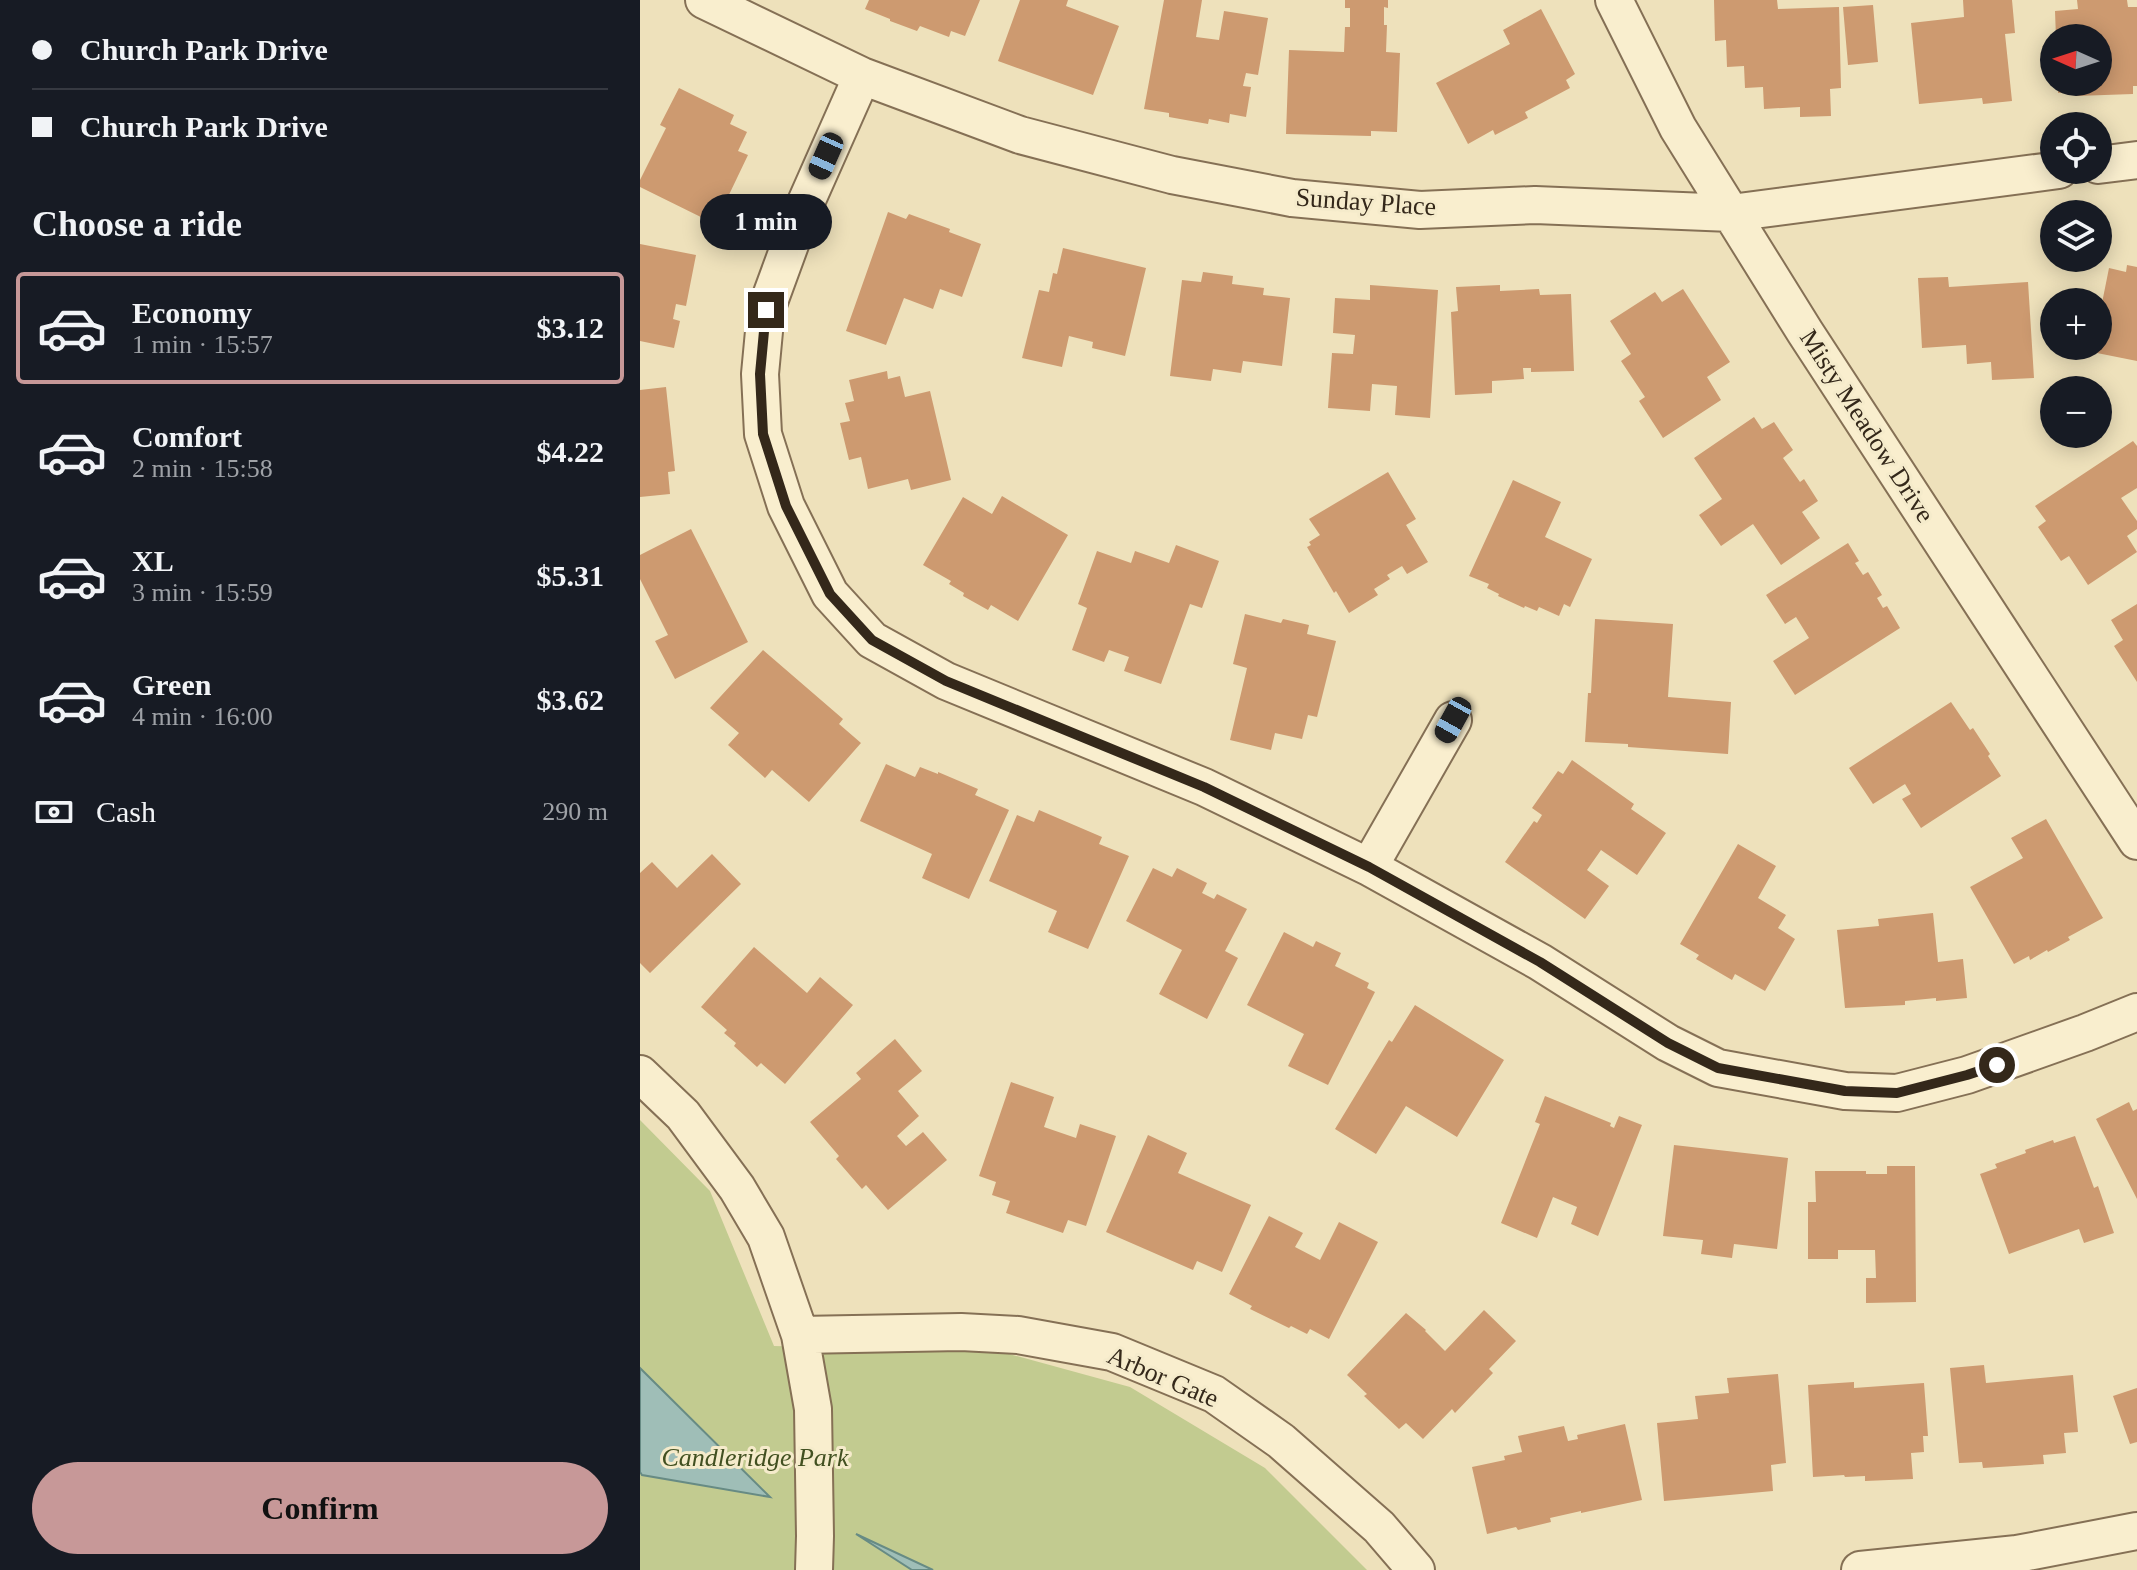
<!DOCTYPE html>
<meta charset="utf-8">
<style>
:root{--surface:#171b24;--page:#242831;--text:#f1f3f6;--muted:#9ea1a6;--line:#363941;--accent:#c79898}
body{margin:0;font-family:Georgia,serif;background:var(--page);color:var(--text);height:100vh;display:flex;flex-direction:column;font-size:30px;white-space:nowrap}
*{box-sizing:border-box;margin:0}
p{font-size:26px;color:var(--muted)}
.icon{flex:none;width:44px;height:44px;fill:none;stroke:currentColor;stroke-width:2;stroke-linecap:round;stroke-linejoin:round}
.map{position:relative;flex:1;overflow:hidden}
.details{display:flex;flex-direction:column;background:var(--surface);width:640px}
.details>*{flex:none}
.hud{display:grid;align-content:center;height:176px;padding:0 32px;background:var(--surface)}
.needle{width:52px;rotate:273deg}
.buttons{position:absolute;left:1400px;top:24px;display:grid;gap:16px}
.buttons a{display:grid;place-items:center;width:72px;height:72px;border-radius:50%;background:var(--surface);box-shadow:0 4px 20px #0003;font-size:40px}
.end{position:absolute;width:36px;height:36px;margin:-18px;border:10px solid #34281a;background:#fff;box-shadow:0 0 0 4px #fff}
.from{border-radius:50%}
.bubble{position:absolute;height:56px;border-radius:28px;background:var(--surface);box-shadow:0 4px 20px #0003;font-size:26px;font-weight:700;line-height:56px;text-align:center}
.car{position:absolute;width:24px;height:48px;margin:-24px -12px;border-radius:10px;box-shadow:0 0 6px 2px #0007;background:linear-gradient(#222 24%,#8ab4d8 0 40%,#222 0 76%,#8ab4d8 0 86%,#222 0)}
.hud b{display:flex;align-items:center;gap:28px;height:76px;font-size:30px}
.hud b+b{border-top:2px solid var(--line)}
.hud i{width:20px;height:20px;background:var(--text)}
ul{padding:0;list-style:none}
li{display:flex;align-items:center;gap:24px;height:112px;margin:0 16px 12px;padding:0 16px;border:4px solid transparent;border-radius:8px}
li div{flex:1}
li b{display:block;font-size:30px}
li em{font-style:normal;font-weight:700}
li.on{border-color:var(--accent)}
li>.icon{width:72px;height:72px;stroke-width:1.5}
h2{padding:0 32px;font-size:36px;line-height:96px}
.pay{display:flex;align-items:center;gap:20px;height:88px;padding:0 32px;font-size:30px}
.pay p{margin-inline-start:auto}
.button{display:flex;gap:16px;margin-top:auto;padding:16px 32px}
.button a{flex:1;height:92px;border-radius:48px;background:var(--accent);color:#111;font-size:32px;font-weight:700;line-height:92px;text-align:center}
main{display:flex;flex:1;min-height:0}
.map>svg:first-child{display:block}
.green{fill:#c2cb90}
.water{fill:#9fbeb7;stroke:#678b84;stroke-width:2}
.building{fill:#cd9a70}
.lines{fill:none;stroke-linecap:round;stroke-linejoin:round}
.street-casing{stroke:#857055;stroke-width:40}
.street{stroke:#f9eece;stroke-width:36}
.route{stroke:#34281a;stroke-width:10}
.labels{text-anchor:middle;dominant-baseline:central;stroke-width:6;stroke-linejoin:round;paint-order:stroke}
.street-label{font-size:26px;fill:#34281a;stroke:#f5ebcb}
.park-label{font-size:26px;font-style:italic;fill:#425021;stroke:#f5ebcb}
</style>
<main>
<section class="details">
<div class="hud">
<b><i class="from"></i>Church Park Drive</b>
<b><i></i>Church Park Drive</b>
</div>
<h2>Choose a ride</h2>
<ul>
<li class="on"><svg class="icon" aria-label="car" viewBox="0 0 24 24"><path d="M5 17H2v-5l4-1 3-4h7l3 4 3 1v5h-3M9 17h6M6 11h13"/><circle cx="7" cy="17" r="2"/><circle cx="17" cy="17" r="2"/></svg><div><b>Economy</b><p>1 min · 15:57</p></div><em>$3.12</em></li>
<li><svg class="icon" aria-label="car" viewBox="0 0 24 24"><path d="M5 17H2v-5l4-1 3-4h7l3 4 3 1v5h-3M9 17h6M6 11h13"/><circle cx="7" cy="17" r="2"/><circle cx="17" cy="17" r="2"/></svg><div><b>Comfort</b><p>2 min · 15:58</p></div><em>$4.22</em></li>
<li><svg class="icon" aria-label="car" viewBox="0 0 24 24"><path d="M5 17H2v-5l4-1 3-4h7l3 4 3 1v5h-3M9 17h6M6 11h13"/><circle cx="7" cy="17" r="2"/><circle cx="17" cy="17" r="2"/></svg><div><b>XL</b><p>3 min · 15:59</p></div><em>$5.31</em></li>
<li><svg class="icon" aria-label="car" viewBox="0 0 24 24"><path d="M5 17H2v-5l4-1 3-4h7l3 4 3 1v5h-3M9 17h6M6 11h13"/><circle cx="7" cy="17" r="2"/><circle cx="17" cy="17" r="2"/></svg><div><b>Green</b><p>4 min · 16:00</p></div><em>$3.62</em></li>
</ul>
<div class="pay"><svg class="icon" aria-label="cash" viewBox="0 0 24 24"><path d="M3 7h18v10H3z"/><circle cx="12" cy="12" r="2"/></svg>Cash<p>290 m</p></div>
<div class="button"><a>Confirm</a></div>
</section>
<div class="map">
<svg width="1497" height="1570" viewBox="0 0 1497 1570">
<rect width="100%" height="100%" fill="#eee1bb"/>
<path class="green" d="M 0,1120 L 70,1191 L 134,1346 L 362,1352 L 490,1387 L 625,1468 L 727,1570 L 0,1570 Z"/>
<path class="water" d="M 0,1368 L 130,1497 L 2,1475 L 0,1472 Z
M 216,1534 L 293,1570 L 272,1570 Z"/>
<path class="building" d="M 229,0 L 340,0 L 325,36 L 311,31 L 309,37 L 280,26 L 277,31 L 250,21 L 250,19 L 225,9 Z
M 380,0 L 428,0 L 426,6 L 479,26 L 453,95 L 358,61 Z
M 524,0 L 562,0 L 556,37 L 579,40 L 584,11 L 628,18 L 618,75 L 606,73 L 603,86 L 611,87 L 606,117 L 590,114 L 589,123 L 569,119 L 568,124 L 529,117 L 529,113 L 504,109 Z
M 705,0 L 748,0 L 748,8 L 744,7 L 744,25 L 747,25 L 746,52 L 760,53 L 757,132 L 731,131 L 731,136 L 646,134 L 649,50 L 704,52 L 705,27 L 710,27 L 710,8 L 705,8 Z
M 1074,0 L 1137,0 L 1138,9 L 1199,7 L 1201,88 L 1190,89 L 1191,116 L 1160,117 L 1160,107 L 1124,109 L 1123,87 L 1105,88 L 1104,66 L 1087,67 L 1086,40 L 1075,41 Z
M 1323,0 L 1372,0 L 1375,33 L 1365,34 L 1372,101 L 1343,104 L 1342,98 L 1279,104 L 1271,23 L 1324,17 Z
M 1437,0 L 1487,0 L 1488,7 L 1497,7 L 1497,86 L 1493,86 L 1493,94 L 1436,96 L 1436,92 L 1418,93 L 1418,82 L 1458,82 L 1458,38 L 1416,38 L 1415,11 L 1438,9 Z
M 1233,5 L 1238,62 L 1208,65 L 1203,7 Z
M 901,9 L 935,74 L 926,80 L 930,88 L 885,112 L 888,118 L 855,135 L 853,130 L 828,144 L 796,83 L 870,44 L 863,30 Z
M 39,88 L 94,115 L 90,124 L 107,132 L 98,151 L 108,155 L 75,224 L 0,187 L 0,180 L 26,128 L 20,125 Z
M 248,212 L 266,219 L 269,214 L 310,229 L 309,232 L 341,244 L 322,297 L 300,289 L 293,309 L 264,298 L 246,345 L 206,331 Z
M 0,244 L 56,255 L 46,306 L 36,304 L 33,319 L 40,321 L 34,348 L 0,341 Z
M 423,248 L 506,268 L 485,356 L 452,348 L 453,342 L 429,336 L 422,367 L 382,358 L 399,290 L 409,292 L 413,273 L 417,274 Z
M 1487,265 L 1497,267 L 1497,361 L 1452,352 L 1453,346 L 1458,346 L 1458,323 L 1469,268 L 1486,272 Z
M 563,272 L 593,276 L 592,284 L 624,288 L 623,295 L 650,298 L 642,366 L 603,361 L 601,373 L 573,369 L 571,381 L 530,376 L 542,280 L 561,282 Z
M 1308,277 L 1309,287 L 1388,282 L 1394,378 L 1352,380 L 1351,362 L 1327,364 L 1326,345 L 1282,348 L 1278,278 Z
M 730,285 L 798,290 L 790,418 L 755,415 L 757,386 L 732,384 L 730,411 L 688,408 L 692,353 L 713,354 L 715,335 L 693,333 L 695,298 L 730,300 Z
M 860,285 L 860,291 L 899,289 L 900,295 L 931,294 L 934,371 L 891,372 L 891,368 L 883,368 L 884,379 L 852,381 L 852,393 L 815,395 L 811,312 L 818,311 L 816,287 Z
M 1043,289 L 1090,362 L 1067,377 L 1081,400 L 1023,438 L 999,401 L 1005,397 L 981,361 L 991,354 L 970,321 L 1015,292 L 1022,302 Z
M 247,371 L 248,379 L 260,376 L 265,397 L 290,391 L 311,480 L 271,490 L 268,479 L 228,489 L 221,457 L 209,460 L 200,423 L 210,421 L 205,403 L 214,401 L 209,380 Z
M 26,387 L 35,471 L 28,472 L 30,494 L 0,497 L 0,390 Z
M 1114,417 L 1122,429 L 1134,422 L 1153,450 L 1143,458 L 1160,482 L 1164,479 L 1178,501 L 1162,512 L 1180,538 L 1141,565 L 1113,524 L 1081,546 L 1059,515 L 1082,499 L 1054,458 Z
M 1493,441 L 1497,446 L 1497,488 L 1481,498 L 1497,521 L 1497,529 L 1487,536 L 1497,552 L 1448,585 L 1429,556 L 1421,561 L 1398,527 L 1406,521 L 1395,506 Z
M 748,472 L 776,519 L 766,525 L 788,562 L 767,574 L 762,566 L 747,575 L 750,579 L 734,589 L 738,595 L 709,613 L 696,591 L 694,593 L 667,547 L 671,545 L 669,542 L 680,535 L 669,519 Z
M 873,480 L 921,502 L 905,537 L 952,559 L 930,607 L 924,604 L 919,616 L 899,607 L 897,611 L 885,606 L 884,608 L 858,596 L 859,594 L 847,588 L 849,584 L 829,576 Z
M 362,496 L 428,535 L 378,621 L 351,605 L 348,610 L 323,596 L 324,593 L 309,584 L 311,581 L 283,565 L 323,497 L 352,514 Z
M 51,529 L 108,642 L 35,679 L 15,641 L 28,635 L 0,579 L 0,555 Z
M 1208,543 L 1219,561 L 1215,563 L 1223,575 L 1228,572 L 1242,595 L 1237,598 L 1243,608 L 1247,606 L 1260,628 L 1155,695 L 1133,661 L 1169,638 L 1156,617 L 1145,624 L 1126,595 Z
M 536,545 L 579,561 L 562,608 L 550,604 L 521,684 L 484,671 L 489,657 L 469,650 L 464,662 L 432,650 L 447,608 L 438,604 L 457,551 L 491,563 L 495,551 L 529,563 Z
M 1497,604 L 1497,682 L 1474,646 L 1483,640 L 1471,620 Z
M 605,614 L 641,623 L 643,619 L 669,625 L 667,634 L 696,641 L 677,717 L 668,715 L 662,739 L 635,733 L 631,750 L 590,740 L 607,668 L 593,664 Z
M 955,619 L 1033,624 L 1028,697 L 1091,702 L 1088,754 L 988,747 L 988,744 L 945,742 L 948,693 L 951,693 Z
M 123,650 L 203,719 L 199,724 L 221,743 L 169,802 L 132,770 L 125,778 L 88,745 L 99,733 L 70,708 Z
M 1311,702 L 1330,730 L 1333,728 L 1350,754 L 1348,756 L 1361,776 L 1281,828 L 1262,799 L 1271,794 L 1265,784 L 1233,804 L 1209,768 Z
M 932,760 L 994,804 L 991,809 L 1026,833 L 997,875 L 961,850 L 947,870 L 969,886 L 945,919 L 865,862 L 894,821 L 897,823 L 902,815 L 892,808 L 918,771 L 923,774 Z
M 246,764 L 275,777 L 280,767 L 298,774 L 298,772 L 338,789 L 335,795 L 369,810 L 329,899 L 282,878 L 292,854 L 220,821 Z
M 399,810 L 462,837 L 459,844 L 489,856 L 448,949 L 408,932 L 417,911 L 349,881 L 377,815 L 394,822 Z
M 1406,819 L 1463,918 L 1428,937 L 1430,940 L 1408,952 L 1407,950 L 1390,960 L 1389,956 L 1374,964 L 1330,887 L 1383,858 L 1371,838 Z
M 1098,844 L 1136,866 L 1118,898 L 1146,915 L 1138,928 L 1155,939 L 1125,991 L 1095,974 L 1092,980 L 1056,959 L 1059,955 L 1040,944 Z
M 72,854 L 101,884 L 10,973 L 0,963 L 0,873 L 12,862 L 37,888 Z
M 513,868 L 532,877 L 537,868 L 567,883 L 562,893 L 574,899 L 577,894 L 607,909 L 585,951 L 598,958 L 567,1019 L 519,994 L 542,950 L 486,921 Z
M 1293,913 L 1298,962 L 1323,959 L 1327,998 L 1296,1001 L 1296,998 L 1265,1001 L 1265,1005 L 1205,1008 L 1197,930 L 1239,926 L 1238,919 Z
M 644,932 L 673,947 L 676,941 L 701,953 L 695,966 L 729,983 L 727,988 L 735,992 L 688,1085 L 648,1066 L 664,1034 L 607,1005 Z
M 114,947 L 167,993 L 180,977 L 213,1005 L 145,1084 L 121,1063 L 117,1067 L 94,1046 L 96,1043 L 84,1033 L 87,1030 L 61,1007 Z
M 775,1005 L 864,1060 L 817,1137 L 766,1106 L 736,1154 L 695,1129 L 749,1040 L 752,1042 Z
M 255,1039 L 282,1071 L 258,1091 L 279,1116 L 257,1136 L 266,1146 L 283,1132 L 307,1160 L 248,1210 L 226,1185 L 222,1189 L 196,1159 L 199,1156 L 170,1122 L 221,1079 L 216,1073 Z
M 371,1082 L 414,1097 L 404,1127 L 436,1138 L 440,1124 L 476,1136 L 446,1226 L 428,1220 L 423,1233 L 366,1213 L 370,1201 L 352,1195 L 356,1182 L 339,1176 Z
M 905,1096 L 971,1123 L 970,1126 L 974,1128 L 979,1116 L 1002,1125 L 958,1236 L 931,1224 L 937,1207 L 913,1197 L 897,1238 L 861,1223 L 900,1124 L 895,1122 Z
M 1489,1102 L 1493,1111 L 1497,1109 L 1497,1199 L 1456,1119 Z
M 508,1135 L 547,1153 L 538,1173 L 611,1205 L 582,1272 L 557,1261 L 553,1270 L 466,1232 Z
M 1435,1136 L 1454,1188 L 1458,1186 L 1474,1233 L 1444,1243 L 1439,1229 L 1369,1254 L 1340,1174 L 1357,1168 L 1355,1164 L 1386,1153 L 1385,1150 L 1413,1140 L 1414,1143 Z
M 1034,1145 L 1148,1158 L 1137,1249 L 1094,1244 L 1092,1258 L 1061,1254 L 1063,1240 L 1023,1236 Z
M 1247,1166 L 1275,1166 L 1276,1302 L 1226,1303 L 1226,1278 L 1236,1278 L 1235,1250 L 1198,1250 L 1198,1259 L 1168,1259 L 1168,1202 L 1176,1202 L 1175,1171 L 1226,1171 L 1226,1174 L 1247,1174 Z
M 629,1216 L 663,1233 L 655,1247 L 680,1260 L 699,1222 L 738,1242 L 689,1339 L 670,1329 L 667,1334 L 651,1326 L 649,1328 L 610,1309 L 612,1306 L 589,1294 Z
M 844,1310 L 876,1341 L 849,1369 L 853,1373 L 815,1413 L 812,1409 L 783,1439 L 766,1423 L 759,1429 L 724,1396 L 727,1394 L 707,1375 L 766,1313 L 786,1330 L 785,1331 L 805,1351 Z
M 1344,1365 L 1346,1383 L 1433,1375 L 1438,1432 L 1424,1433 L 1426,1453 L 1403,1455 L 1404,1464 L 1343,1468 L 1342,1462 L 1319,1463 L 1310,1368 Z
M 1138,1374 L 1146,1463 L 1131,1465 L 1133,1491 L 1024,1501 L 1017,1423 L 1058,1419 L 1055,1396 L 1089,1393 L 1087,1378 Z
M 1214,1382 L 1214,1388 L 1284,1383 L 1288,1436 L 1283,1436 L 1284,1452 L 1271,1453 L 1273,1479 L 1225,1481 L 1225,1476 L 1205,1477 L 1204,1475 L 1173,1477 L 1168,1385 Z
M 1497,1388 L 1497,1442 L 1490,1444 L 1473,1396 Z
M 985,1424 L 1002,1500 L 941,1513 L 941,1511 L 910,1518 L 911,1522 L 878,1530 L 876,1527 L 847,1534 L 832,1467 L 865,1460 L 864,1456 L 882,1452 L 878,1436 L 924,1426 L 928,1441 L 938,1439 L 937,1435 Z"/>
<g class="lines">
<defs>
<path id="street" d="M 64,0 L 222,76 L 380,135 L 532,175 L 652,198 L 780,210 L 895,205 L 1091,213 L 1419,170
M 974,0 L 1038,128 L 1165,332 L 1497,841
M 222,76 L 163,209 L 126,310 L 120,374 L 123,434 L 146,506 L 190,594 L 232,640 L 306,681 L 564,787 L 729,867 L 900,962 L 1028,1043 L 1078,1068 L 1205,1091 L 1257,1093 L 1327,1075 L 1445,1033 L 1497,1012
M 1458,165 L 1497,160
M 729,867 L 813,720
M 0,1074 L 43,1115 L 97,1188 L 126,1237 L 160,1335 L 173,1409 L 175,1536 L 174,1570
M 160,1335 L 321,1332 L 378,1335 L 472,1352 L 574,1394 L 641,1441 L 739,1527 L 776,1570
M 1220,1570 L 1377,1554 L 1497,1531"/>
</defs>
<use href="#street" class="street-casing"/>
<use href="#street" class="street"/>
</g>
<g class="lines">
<path class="route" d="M 126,310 L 120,374 L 123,434 L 146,506 L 190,594 L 232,640 L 306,681 L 564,787 L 729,867 L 900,962 L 1028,1043 L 1078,1068 L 1205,1091 L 1257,1093 L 1327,1075 L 1357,1065"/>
</g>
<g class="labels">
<g class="street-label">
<text transform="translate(726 202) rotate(4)">Sunday Place</text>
<text transform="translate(1227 426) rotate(57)">Misty Meadow Drive</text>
<text transform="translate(523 1377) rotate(23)">Arbor Gate</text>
</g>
<g class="park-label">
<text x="115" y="1457">Candleridge Park</text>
</g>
</g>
</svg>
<div class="buttons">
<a><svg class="needle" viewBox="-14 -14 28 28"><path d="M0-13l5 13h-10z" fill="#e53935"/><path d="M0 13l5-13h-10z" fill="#9ea1a6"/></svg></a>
<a><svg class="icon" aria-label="locate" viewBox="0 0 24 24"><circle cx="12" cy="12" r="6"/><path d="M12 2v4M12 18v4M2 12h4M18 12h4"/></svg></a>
<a><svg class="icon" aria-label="layers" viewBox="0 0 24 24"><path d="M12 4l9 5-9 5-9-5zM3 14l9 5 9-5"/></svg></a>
<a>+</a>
<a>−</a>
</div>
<i class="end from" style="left:1357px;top:1065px"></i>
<i class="end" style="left:126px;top:310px"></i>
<div class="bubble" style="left:60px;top:194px;width:132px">1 min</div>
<i class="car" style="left:186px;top:156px;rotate:204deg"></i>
<i class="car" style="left:813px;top:720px;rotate:209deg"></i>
</div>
</main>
